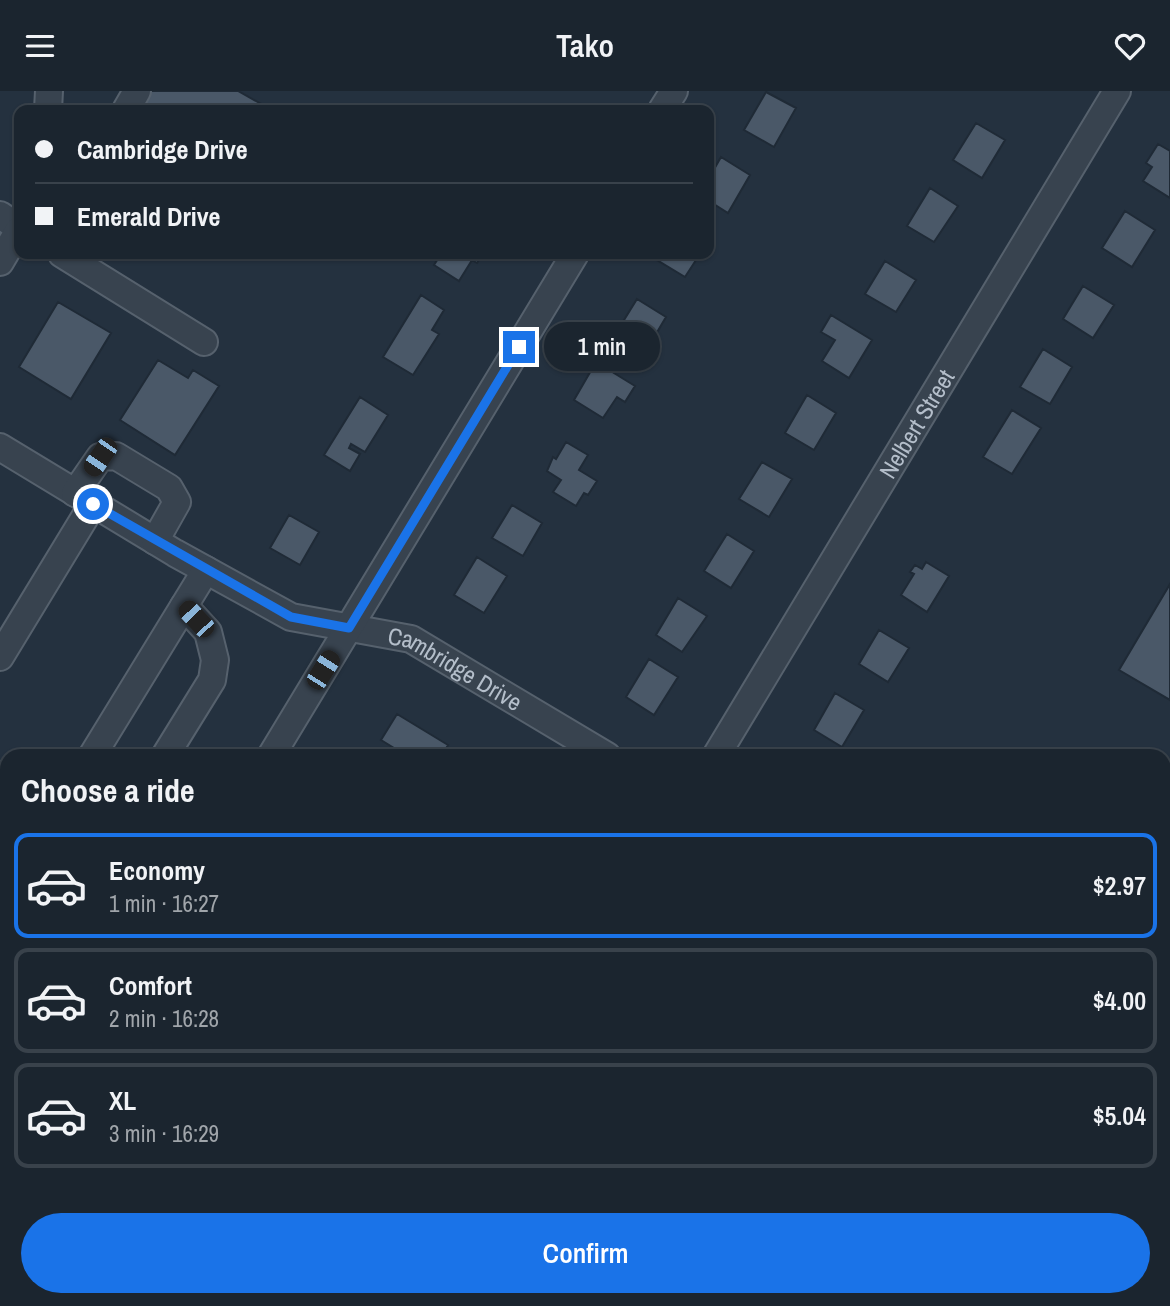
<!DOCTYPE html>
<meta charset="utf-8">
<style>
:root{--surface:#1b252f;--page:#28313b;--text:#f1f3f6;--muted:#a0a5aa;--line:#39424b;--accent:#1a73e8}
body{margin:0;font-family:"Archivo Narrow",sans-serif;background:var(--page);color:var(--text);height:100vh;display:flex;flex-direction:column;font-size:26px;white-space:nowrap}
*{box-sizing:border-box;margin:0}
p{font-size:23px;color:var(--muted)}
.icon{flex:none;width:38px;height:38px;fill:none;stroke:currentColor;stroke-width:2;stroke-linecap:round;stroke-linejoin:round}
.map{position:relative;flex:1;overflow:hidden}
.details{position:absolute;left:0px;top:658px;width:1171px;height:558px;display:flex;flex-direction:column;background:var(--surface);border-radius:21px 21px 0 0;box-shadow:0 2px 5px #0004,0 0 0 2px var(--line)}
.details>*{flex:none}
.guide{position:absolute;left:14px;top:14px;width:700px;height:154px;border-radius:14px;box-shadow:0 2px 5px #0004,0 0 0 2px var(--line);display:grid;align-content:center;height:154px;padding:0 21px;background:var(--surface)}
.end{position:absolute;width:32px;height:32px;margin:-16px;border:9px solid #1a73e8;background:#fff;box-shadow:0 0 0 4px #fff}
.from{border-radius:50%}
.bubble{position:absolute;height:49px;border-radius:24px;background:var(--surface);box-shadow:0 2px 5px #0004,0 0 0 2px var(--line);font-size:23px;font-weight:600;line-height:49px;text-align:center}
.car{position:absolute;width:21px;height:42px;margin:-21px -10px;border-radius:9px;box-shadow:0 0 5px 2px #0007;background:linear-gradient(#222 24%,#8ab4d8 0 40%,#222 0 76%,#8ab4d8 0 86%,#222 0)}
.guide b{display:flex;align-items:center;gap:24px;height:66px;font-size:26px}
.guide b+b{border-top:2px solid var(--line)}
.guide i{width:18px;height:18px;background:var(--text)}
ul{padding:0;list-style:none}
li{display:flex;align-items:center;gap:21px;height:105px;margin:0 14px 10px;padding:0 7px;border:4px solid var(--line);border-radius:14px}
li div{flex:1}
li b{display:block;font-size:26px}
li em{font-style:normal;font-weight:600}
li.selected{border-color:var(--accent)}
li>.icon{width:63px;height:63px;stroke-width:1.5}
h2{padding:0 21px;font-size:32px;line-height:84px}
.button{display:flex;gap:14px;margin-top:auto;padding:14px 21px}
.button a{flex:1;height:80px;border-radius:42px;background:var(--accent);color:#fff;font-size:28px;font-weight:600;line-height:80px;text-align:center}
header{display:flex;justify-content:space-between;align-items:center;height:91px;padding:0 21px;background:var(--surface);font-size:32px;font-weight:600}
.map>svg:first-child{display:block}
.green{fill:#263f40}
.building{fill:#4a5868;stroke:#1f2a36;stroke-width:2}
.lines{fill:none;stroke-linecap:round;stroke-linejoin:round}
.minor-casing{stroke:#56616d;stroke-width:30}
.minor{stroke:#38434f;stroke-width:26}
.route{stroke:#1a73e8;stroke-width:9}
.labels{text-anchor:middle;dominant-baseline:central;stroke-width:5;stroke-linejoin:round;paint-order:stroke}
.street-label{font-size:24px;fill:#b4beca;stroke:#1d2834}
</style>
<header><svg class="icon" aria-label="menu" viewBox="0 0 24 24"><path d="M4 6h16M4 12h16M4 18h16"/></svg>Tako<svg class="icon" aria-label="heart" viewBox="0 0 24 24"><path d="M12 20l-8-8c-3-5 5-10 8-4 3-6 11-1 8 4z"/></svg></header>
<div class="map">
<svg width="1170" height="1215" viewBox="0 0 1170 1215">
<rect width="100%" height="100%" fill="#24313f"/>
<path class="green" d="M 1164,914 L 1170,918 L 1170,1151 L 1164,1147 Z"/>
<path class="building" d="M 144,0 L 238,0 L 272,19 L 146,19 L 136,14 Z
M 766,1 L 796,17 L 774,56 L 744,39 Z
M 976,32 L 1005,49 L 982,87 L 953,69 Z
M 1158,53 L 1170,60 L 1170,107 L 1143,90 L 1152,76 L 1146,72 Z
M 721,66 L 750,84 L 728,122 L 709,110 L 709,87 Z
M 930,97 L 958,115 L 934,151 L 907,135 Z
M 1125,120 L 1155,139 L 1132,176 L 1102,157 Z
M 441,163 L 483,163 L 477,172 L 472,169 L 459,190 L 434,174 Z
M 660,163 L 700,163 L 685,186 L 657,169 Z
M 885,170 L 916,189 L 896,221 L 865,203 Z
M 1083,195 L 1114,214 L 1093,247 L 1063,228 Z
M 421,204 L 444,219 L 432,239 L 439,243 L 413,284 L 383,266 Z
M 637,208 L 666,226 L 646,260 L 616,242 Z
M 58,211 L 111,242 L 71,308 L 19,276 Z
M 831,224 L 872,249 L 849,287 L 822,270 L 835,249 L 821,241 Z
M 1043,258 L 1072,276 L 1050,313 L 1020,296 Z
M 158,269 L 188,287 L 193,279 L 219,295 L 175,364 L 120,329 Z
M 596,271 L 635,295 L 625,311 L 617,306 L 603,327 L 574,309 Z
M 807,304 L 836,322 L 814,359 L 785,342 Z
M 360,306 L 388,324 L 365,361 L 351,353 L 349,357 L 360,363 L 350,380 L 324,364 Z
M 1012,319 L 1041,337 L 1012,383 L 983,366 Z
M 566,351 L 588,364 L 579,379 L 597,390 L 588,404 L 584,402 L 576,415 L 553,401 L 561,389 L 547,380 L 553,366 L 556,368 Z
M 762,371 L 792,388 L 769,426 L 739,408 Z
M 512,414 L 542,432 L 523,465 L 492,447 Z
M 289,424 L 319,441 L 300,474 L 270,457 Z
M 727,443 L 754,460 L 731,497 L 704,480 Z
M 477,466 L 507,485 L 484,522 L 454,504 Z
M 926,471 L 949,485 L 927,521 L 901,504 L 914,483 L 910,481 L 915,474 L 922,478 Z
M 1170,493 L 1170,609 L 1119,579 Z
M 678,507 L 707,525 L 682,561 L 656,544 Z
M 879,539 L 909,557 L 888,591 L 859,573 Z
M 649,568 L 678,586 L 654,624 L 626,606 Z
M 835,602 L 864,619 L 842,656 L 814,639 Z
M 397,623 L 448,654 L 442,665 L 407,665 L 381,649 Z
M 1170,693 L 1170,768 L 1164,764 L 1164,704 Z
M 80,1209 L 101,1209 L 98,1215 L 90,1215 Z"/>
<g class="lines">
<defs>
<g id="minor">
<path d="M 48,19 L 49,0"/>
<path d="M 126,19 L 137,0"/>
<path d="M 662,19 L 674,0"/>
<path d="M 0,124 L 19,137"/>
<path d="M 62,163 L 204,251"/>
<path d="M 0,171 L 19,139"/>
<path id="s1" d="M 0,356 L 175,462 L 291,526 L 411,548 L 607,665"/>
<path d="M 75,402 L 100,366 L 116,365 L 169,397 L 177,411 L 155,450"/>
<path d="M 0,566 L 93,413"/>
<path d="M 92,665 L 206,479"/>
<path d="M 165,665 L 212,589 L 215,569 L 208,541 L 184,515"/>
<path d="M 271,665 L 575,163"/>
<path id="s2" d="M 716,665 L 1117,0"/>
<path d="M 0,684 L 7,688"/>
<path d="M 0,815 L 7,804"/>
<path d="M 0,933 L 7,922"/>
<path d="M 0,1107 L 7,1096"/>
<path d="M 718,1209 L 728,1215"/>
</g>
</defs>
<use href="#minor" class="minor-casing"/>
<use href="#minor" class="minor"/>
</g>
<g class="lines">
<path class="route" d="M 93,413 L 291,526 L 349,537 L 519,256"/>
</g>
<g class="labels">
<g class="street-label">
<text stroke="none"><textPath href="#s2" startOffset="388">Nelbert Street</textPath></text>
<text stroke="none"><textPath href="#s1" startOffset="511">Cambridge Drive</textPath></text>
</g>
</g>
</svg>
<i class="end from" style="left:93px;top:413px"></i>
<i class="end" style="left:519px;top:256px"></i>
<div class="bubble" style="left:544px;top:231px;width:116px">1 min</div>
<i class="car" style="left:100px;top:366px;rotate:214deg"></i>
<i class="car" style="left:196px;top:528px;rotate:317deg"></i>
<i class="car" style="left:323px;top:579px;rotate:32deg"></i>
<div class="guide">
<b><i class="from"></i>Cambridge Drive</b>
<b><i></i>Emerald Drive</b>
</div>
<section class="details">
<h2>Choose a ride</h2>
<ul>
<li class="selected"><svg class="icon" aria-label="car" viewBox="0 0 24 24"><path d="M5 17H2v-5l4-1 3-4h7l3 4 3 1v5h-3M9 17h6M6 11h13"/><circle cx="7" cy="17" r="2"/><circle cx="17" cy="17" r="2"/></svg><div><b>Economy</b><p>1 min · 16:27</p></div><em>$2.97</em></li>
<li><svg class="icon" aria-label="car" viewBox="0 0 24 24"><path d="M5 17H2v-5l4-1 3-4h7l3 4 3 1v5h-3M9 17h6M6 11h13"/><circle cx="7" cy="17" r="2"/><circle cx="17" cy="17" r="2"/></svg><div><b>Comfort</b><p>2 min · 16:28</p></div><em>$4.00</em></li>
<li><svg class="icon" aria-label="car" viewBox="0 0 24 24"><path d="M5 17H2v-5l4-1 3-4h7l3 4 3 1v5h-3M9 17h6M6 11h13"/><circle cx="7" cy="17" r="2"/><circle cx="17" cy="17" r="2"/></svg><div><b>XL</b><p>3 min · 16:29</p></div><em>$5.04</em></li>
</ul>
<div class="button"><a>Confirm</a></div>
</section>
</div>
